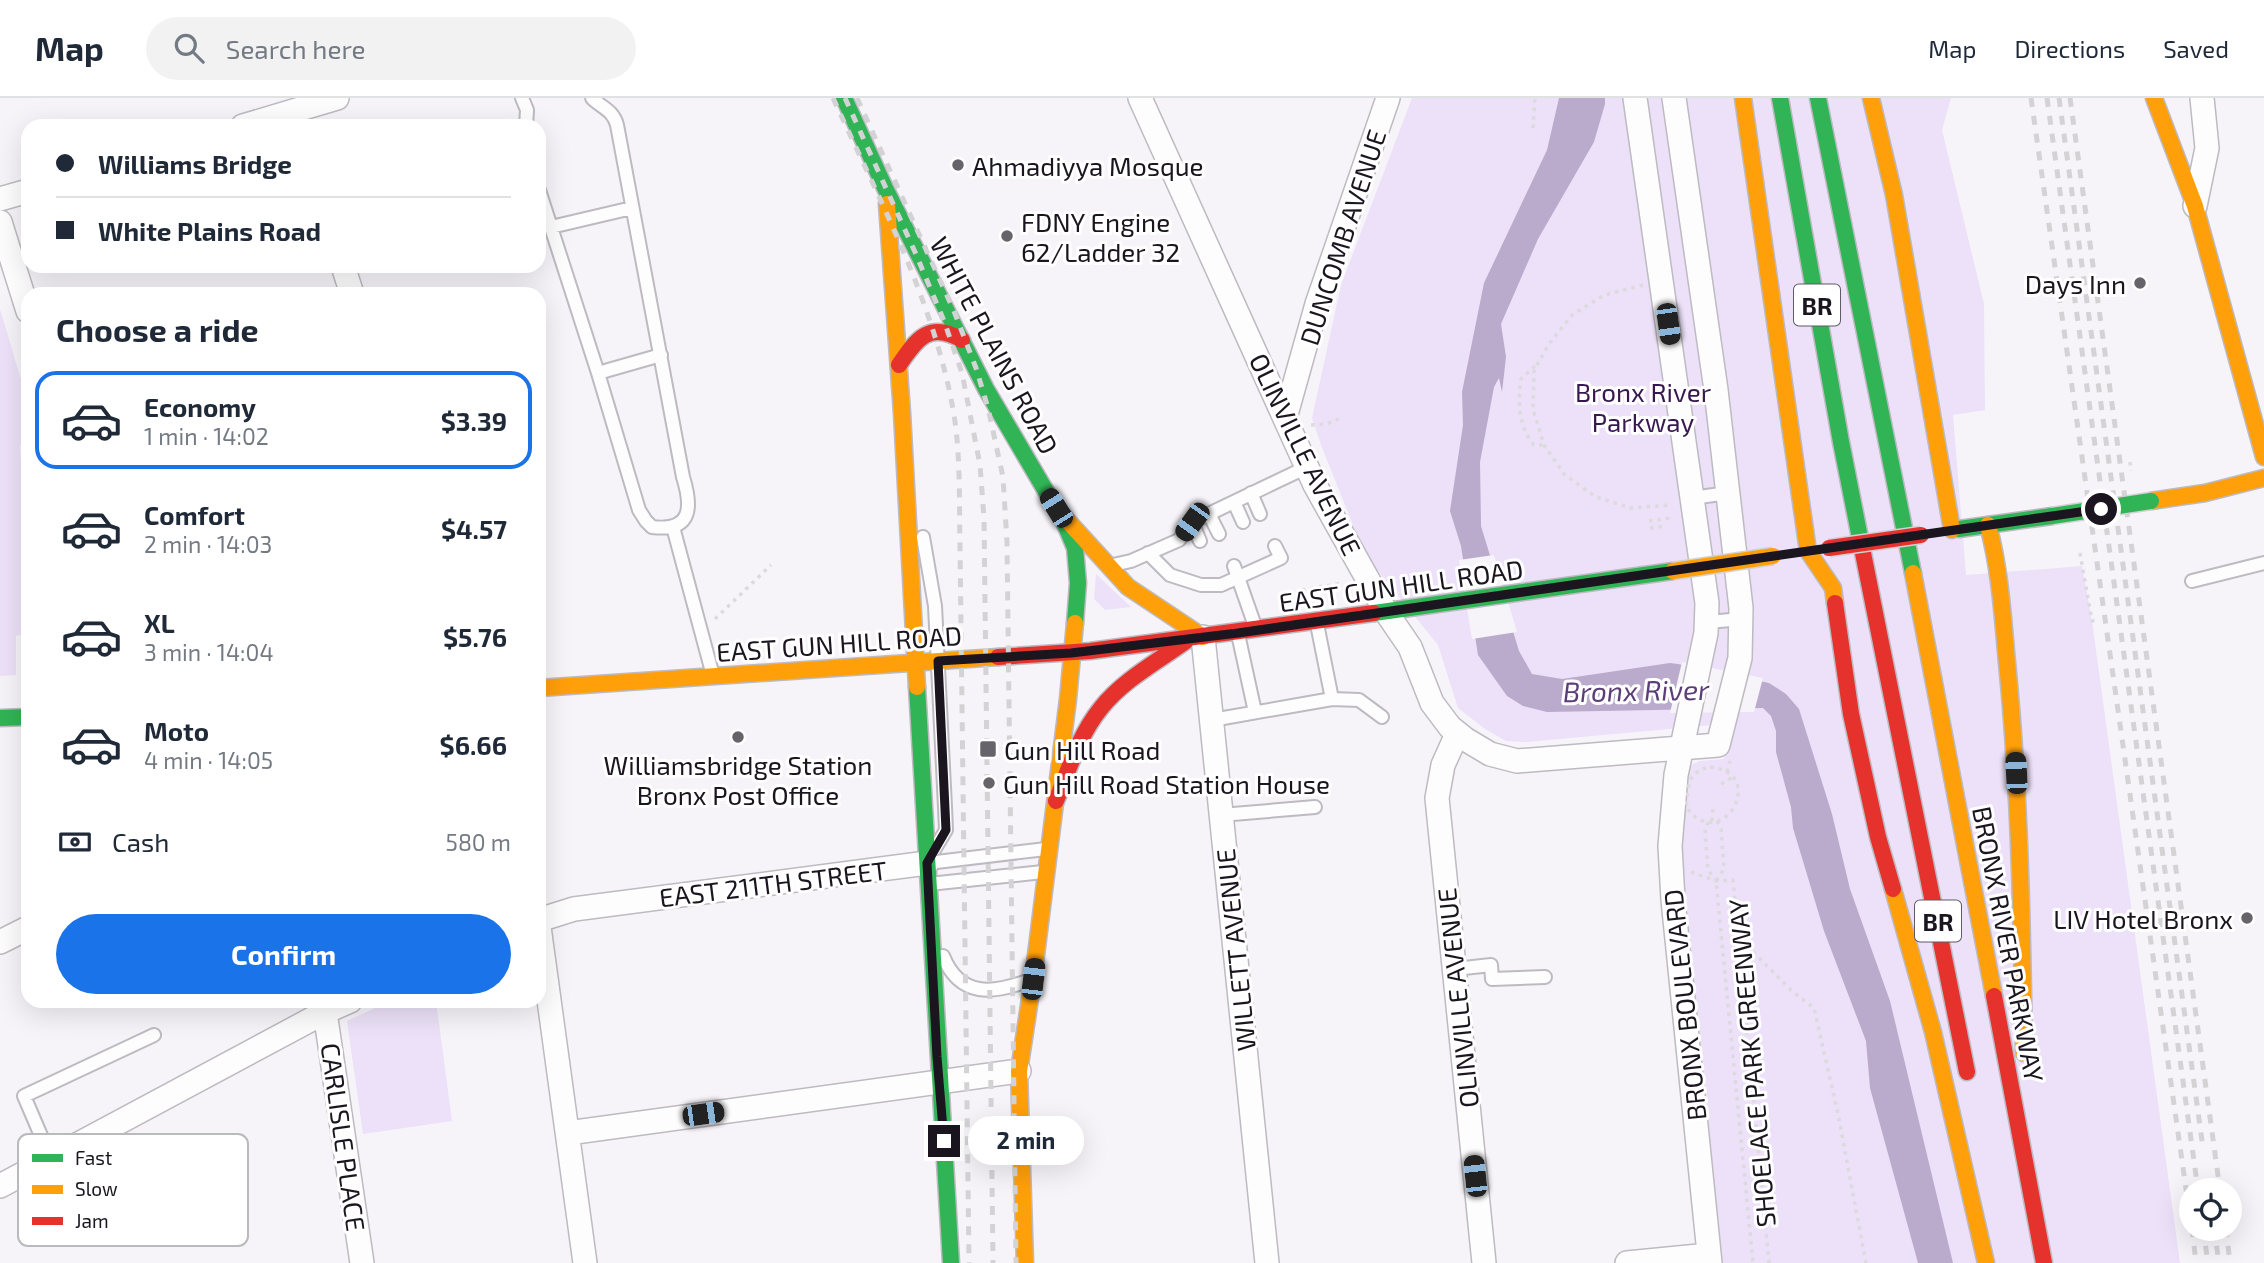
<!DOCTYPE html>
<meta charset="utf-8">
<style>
:root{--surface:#fff;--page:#f2f2f3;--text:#1f2937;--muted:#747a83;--line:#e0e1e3;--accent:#1a73e8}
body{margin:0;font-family:"Exo 2",sans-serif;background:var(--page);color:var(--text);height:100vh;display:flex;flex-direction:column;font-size:26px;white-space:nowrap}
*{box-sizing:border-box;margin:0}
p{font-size:23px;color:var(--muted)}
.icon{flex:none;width:38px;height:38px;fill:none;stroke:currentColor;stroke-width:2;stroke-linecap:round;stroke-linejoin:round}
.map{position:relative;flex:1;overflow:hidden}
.drawer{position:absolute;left:21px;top:189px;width:525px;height:721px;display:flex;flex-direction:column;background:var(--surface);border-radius:21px;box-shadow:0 7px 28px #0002}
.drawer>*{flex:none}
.top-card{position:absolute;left:21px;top:21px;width:525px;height:154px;border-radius:21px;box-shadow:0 7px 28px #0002;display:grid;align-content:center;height:154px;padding:0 35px;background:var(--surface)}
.controls{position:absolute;left:2179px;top:1080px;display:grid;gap:14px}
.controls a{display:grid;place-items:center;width:63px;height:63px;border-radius:50%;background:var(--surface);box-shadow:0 7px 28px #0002;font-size:35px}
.end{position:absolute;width:32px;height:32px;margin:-16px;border:9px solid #1a151e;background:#fff;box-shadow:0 0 0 4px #fff}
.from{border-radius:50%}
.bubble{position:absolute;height:49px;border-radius:24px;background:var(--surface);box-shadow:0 7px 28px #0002;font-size:23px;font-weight:700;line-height:49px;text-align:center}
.car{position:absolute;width:21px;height:42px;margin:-21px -10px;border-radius:9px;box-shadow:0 0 5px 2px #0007;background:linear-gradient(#222 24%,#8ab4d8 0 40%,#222 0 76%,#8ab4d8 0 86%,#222 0)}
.top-card b{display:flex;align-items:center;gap:24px;height:66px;font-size:26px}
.top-card b+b{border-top:2px solid var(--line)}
.top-card i{width:18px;height:18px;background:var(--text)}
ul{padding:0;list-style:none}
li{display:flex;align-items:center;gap:21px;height:98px;margin:0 14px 10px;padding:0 21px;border:4px solid transparent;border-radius:21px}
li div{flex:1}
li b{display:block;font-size:26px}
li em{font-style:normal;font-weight:700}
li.current{border-color:var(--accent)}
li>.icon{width:63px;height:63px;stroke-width:1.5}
h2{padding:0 35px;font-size:32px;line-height:84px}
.pay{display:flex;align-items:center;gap:18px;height:77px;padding:0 35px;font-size:26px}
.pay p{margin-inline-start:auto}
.action{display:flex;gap:14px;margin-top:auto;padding:14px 35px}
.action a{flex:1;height:80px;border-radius:42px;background:var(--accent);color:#fff;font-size:28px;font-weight:700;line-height:80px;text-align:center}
header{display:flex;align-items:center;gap:42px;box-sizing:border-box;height:98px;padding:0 35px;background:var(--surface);border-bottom:2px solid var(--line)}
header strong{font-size:33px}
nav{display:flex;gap:38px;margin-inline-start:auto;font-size:24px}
.search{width:490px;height:63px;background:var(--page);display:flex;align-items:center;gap:18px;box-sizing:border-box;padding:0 24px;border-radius:38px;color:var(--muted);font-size:26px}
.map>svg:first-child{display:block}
.green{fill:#ece1f8}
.water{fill:#baaacb}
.pier{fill:#f6f4f9}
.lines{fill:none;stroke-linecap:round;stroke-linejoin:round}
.lane-casing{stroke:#bdbac1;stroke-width:16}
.street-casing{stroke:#bdbac1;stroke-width:26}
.fast-casing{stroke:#bdbac1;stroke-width:19}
.slow-casing{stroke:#bdbac1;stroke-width:19}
.jam-casing{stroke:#bdbac1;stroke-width:19}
.path{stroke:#dcdadd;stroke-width:3.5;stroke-dasharray:3.5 5;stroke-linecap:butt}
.lane{stroke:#fefdfe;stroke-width:12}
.street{stroke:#fefdfe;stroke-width:23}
.fast{stroke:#30b455;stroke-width:16}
.slow{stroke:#ff9f0a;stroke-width:16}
.jam{stroke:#e5322d;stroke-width:16}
.rail{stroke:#d3d2d4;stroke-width:5;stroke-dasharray:9 9;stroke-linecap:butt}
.fast-bridge-casing{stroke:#d2d1d4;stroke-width:19;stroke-linecap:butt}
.slow-bridge-casing{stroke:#d2d1d4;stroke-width:19;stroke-linecap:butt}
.jam-bridge-casing{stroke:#d2d1d4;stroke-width:19;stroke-linecap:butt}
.fast-bridge{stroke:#30b455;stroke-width:16}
.slow-bridge{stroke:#ff9f0a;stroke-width:16}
.jam-bridge{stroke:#e5322d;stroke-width:16}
.route{stroke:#1a151e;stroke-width:9}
.poi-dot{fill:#67636b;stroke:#fff;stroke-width:2.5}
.labels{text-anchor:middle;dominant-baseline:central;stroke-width:6;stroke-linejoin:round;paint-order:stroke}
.shield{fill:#fff;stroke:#5f5b62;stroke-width:2}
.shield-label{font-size:24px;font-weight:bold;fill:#1a151e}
.poi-label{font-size:26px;fill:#1a151e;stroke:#fff;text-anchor:start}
.street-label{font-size:26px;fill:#1a151e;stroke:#fff}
.park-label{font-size:26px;fill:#37194f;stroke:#fff}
.water-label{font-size:28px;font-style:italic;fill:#5b3e77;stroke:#fff}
.key{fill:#fff;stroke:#bab9bc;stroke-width:2}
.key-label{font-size:19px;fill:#1a151e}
</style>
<header>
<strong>Map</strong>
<div class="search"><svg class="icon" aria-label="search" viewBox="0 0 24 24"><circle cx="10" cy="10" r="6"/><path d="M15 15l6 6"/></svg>Search here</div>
<nav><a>Map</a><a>Directions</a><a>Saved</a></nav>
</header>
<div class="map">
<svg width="2264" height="1165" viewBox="0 0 2264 1165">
<rect width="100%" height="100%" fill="#f6f4f9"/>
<path class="green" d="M 1412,0 L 1951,0 L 1942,32 L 1984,206 L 1985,312 L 1953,317 L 1966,477 L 2082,468 L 2092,523 L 2180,1165 L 1721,1165 L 1703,972 L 1680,759 L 1681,713 L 1688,671 L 1693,666 L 1700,663 L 1724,661 L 1734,625 L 1527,644 L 1506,643 L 1485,631 L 1458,610 L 1438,547 L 1365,457 L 1321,347 L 1312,320 L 1341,187 Z
M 0,211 L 28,305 L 28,337 L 20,348 L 28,497 L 28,535 L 16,538 L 16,577 L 0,578 Z
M 1096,476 L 1131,509 L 1105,512 L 1094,501 Z
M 390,903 L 436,903 L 452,1023 L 363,1036 L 347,923 Z"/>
<path class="water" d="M 1559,0 L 1605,0 L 1605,6 L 1594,44 L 1538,141 L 1501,226 L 1506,259 L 1502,294 L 1499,280 L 1494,289 L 1480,364 L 1481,428 L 1519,553 L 1532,576 L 1562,581 L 1670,565 L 1678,566 L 1769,585 L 1786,596 L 1799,611 L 1832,716 L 1850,791 L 1890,903 L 1953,1165 L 1918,1165 L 1870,990 L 1866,943 L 1824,833 L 1793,730 L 1791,709 L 1776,654 L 1776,633 L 1771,618 L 1763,610 L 1547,614 L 1523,608 L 1507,598 L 1478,557 L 1461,448 L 1450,413 L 1463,327 L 1462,294 L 1484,185 L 1547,52 Z"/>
<path class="pier" d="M 1494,457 L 1517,534 L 1472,541 L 1459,462 Z
M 1682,564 L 1763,580 L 1754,614 L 1670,615 Z"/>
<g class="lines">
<defs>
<path id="lane" d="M 522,0 L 527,12 L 526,28
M 539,92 L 598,275 L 639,412 L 646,423 L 652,429 C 693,434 692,408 683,379 L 617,27 C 613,12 602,10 592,0
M 551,129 L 632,110
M 598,275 L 661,257
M 1251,395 L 1260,416
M 1692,400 L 1728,395
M 1234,404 L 1243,424
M 1209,416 L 1219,436
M 1192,424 L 1200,443
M 673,429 L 712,574
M 923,439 L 935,508 L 945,709 L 946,732 L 934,752
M 1148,455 L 1170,477 L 1201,487 L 1221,487 L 1281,460 L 1275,448
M 1113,467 L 1131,463 L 1179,442 L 1192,424 L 1307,369
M 1234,468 L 1255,528
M 2192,483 L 2264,465
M 1708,524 L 1742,521
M 1238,536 L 1255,614
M 1332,601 L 1359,602 L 1382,619
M 1212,622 L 1332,601 L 1317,526
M 1221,717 L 1315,709
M 928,765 L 1046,751
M 929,786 L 1043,774
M 943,858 C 960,900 993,896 1030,882
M 1455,871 L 1491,867 L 1492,881 L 1545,879
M 51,1061 L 24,998 L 154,937"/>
<path id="street" d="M 1140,0 L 1315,387 L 1386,514 L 1410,549 L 1432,605 L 1450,629 L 1465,641 L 1490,656 L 1517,663 L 1718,647 L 1740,560 L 1741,510 L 1716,292 L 1674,0
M 1635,0 L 1707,505 L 1706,535 L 1676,677 L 1670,748 L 1673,802 L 1710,1165
M 243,28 L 337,0
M 0,101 L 28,93
M 2195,108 L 2207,50 L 2202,0
M 0,124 L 28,213
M 343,168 L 352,196
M 1285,320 L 1317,206 L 1388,0
M 1203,539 L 1267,1165
M 1457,636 L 1443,667 L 1437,700 L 1484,1165
M 539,822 L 574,811 L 927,765
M 539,829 L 585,1165
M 0,844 L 28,830
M 325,914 L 362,1165
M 568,1035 L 1019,973
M 0,1088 L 325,914 L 350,903
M 1627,1165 L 1709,1157"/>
<path id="fast" d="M 844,0 L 885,90 L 986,291 L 1064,424 L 1075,450 L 1078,485 L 1075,525
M 1780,0 L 1841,344 L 1862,450
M 1818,0 L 1913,475
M 1959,431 L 2052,418
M 1374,515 L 1673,473
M 917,589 L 951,1165
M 0,620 L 28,619"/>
<path id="slow" d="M 1743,0 L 1808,453 L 1833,490 L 1835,505
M 1871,0 L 1894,97 L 1952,432
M 2154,0 L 2195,108 L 2264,359
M 887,106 L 902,315 L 917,589
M 2151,403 L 2205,395 L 2264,380
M 1056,410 L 1128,489 L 1203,539
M 1988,427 C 2001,475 2003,525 2008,575 C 2020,702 2022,828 2024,955
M 1913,475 L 1994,898
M 539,590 L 998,559
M 1893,791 L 1933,934 L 1986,1165
M 1025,1165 L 1019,973 L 1033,881 L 1068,601 L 1075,525"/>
<path id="jam" d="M 899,267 C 917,240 930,223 962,242
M 1862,450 L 1967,974
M 1835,505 L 1851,616 L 1878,739 L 1893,791
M 998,559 L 1090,553 L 1374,515
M 1056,703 C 1069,671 1079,637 1101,610 C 1123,582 1157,564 1186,543
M 1994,898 L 2044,1165"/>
</defs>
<use href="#lane" class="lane-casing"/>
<use href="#street" class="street-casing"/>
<use href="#fast" class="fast-casing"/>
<use href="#slow" class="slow-casing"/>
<use href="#jam" class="jam-casing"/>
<path class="path" d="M 1533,30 L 1535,0
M 1643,187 L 1604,197 L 1572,217 L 1549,246 L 1537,267 L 1534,274 L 1533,311 L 1544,347 L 1565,377 L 1596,399 L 1631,410 L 1672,407
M 1535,268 L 1521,281 C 1518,304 1518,328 1534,347 L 1543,347
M 1311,327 L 1327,326 L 1343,319
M 2130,364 L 2131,373
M 1649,423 L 1672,420
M 1650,430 L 1665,428
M 2080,455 L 2092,523 L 2098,522
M 1302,492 L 1343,485
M 715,521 L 771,467
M 1710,669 C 1770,675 1721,758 1686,709 C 1689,688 1686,674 1710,669 Z
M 1727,674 L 1730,663
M 1721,686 L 1733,679
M 1712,723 L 1713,709
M 1717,723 L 1721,731 L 1724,771 L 1716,783 L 1753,1165
M 1708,724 L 1705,732 L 1708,772 L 1715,782
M 1691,774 L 1716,783 L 1733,782 L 1769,1165
M 1741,842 L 1793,894 L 1814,910 L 1838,1016 L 1866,1165"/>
<use href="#lane" class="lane"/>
<use href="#street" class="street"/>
<use href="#fast" class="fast"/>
<use href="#slow" class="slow"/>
<use href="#jam" class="jam"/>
<path class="rail" d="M 833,0 C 879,101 933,201 953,311 C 961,356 959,403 960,449 L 969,1165
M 845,0 L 915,154 L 944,223 L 962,275 L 980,367 L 984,420 L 993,1165
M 857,0 L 954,213 L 976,270 L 988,310 L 1003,379 L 1007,444 L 1016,1165
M 2031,0 L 2191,1126
M 2047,0 L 2198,1092
M 2059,0 L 2203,1050
M 2070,0 L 2220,1092
M 2192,1130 L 2196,1165
M 2203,1130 L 2208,1165
M 2214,1130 L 2219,1165
M 2226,1130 L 2230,1165"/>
<defs>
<path id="fast-bridge" d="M 2052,418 L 2151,403"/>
<path id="slow-bridge" d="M 1673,473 L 1773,458"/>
<path id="jam-bridge" d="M 1829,450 L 1921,437"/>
</defs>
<use href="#fast-bridge" class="fast-bridge-casing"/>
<use href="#slow-bridge" class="slow-bridge-casing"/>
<use href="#jam-bridge" class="jam-bridge-casing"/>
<use href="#fast-bridge" class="fast-bridge"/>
<use href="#slow-bridge" class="slow-bridge"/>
<use href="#jam-bridge" class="jam-bridge"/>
</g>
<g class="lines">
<path class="route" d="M 944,1043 L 937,959 L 927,765 L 946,732 L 938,563 L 1071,555 L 1238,535 L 2101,411"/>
</g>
<g class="poi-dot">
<circle cx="958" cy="67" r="7"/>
<circle cx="1007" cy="138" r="7"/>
<circle cx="2140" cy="185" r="7"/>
<circle cx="738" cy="639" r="7"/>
<rect x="979" y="642" width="18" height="18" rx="3.5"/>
<circle cx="989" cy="685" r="7"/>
<circle cx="2247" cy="820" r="7"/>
</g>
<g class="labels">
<g class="shield">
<rect x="1794" y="186.5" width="46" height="41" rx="5"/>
<rect x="1915" y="802.5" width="46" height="41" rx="5"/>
</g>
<g class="shield-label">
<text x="1817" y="207">BR</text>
<text x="1938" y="823">BR</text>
</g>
<g class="poi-label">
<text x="972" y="67">Ahmadiyya Mosque</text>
<text x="1021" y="123">FDNY Engine<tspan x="1021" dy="30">62/Ladder 32</tspan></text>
<text x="2126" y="185" text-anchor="end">Days Inn</text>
<text x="1004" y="651">Gun Hill Road</text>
<text x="738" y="666" text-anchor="middle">Williamsbridge Station<tspan x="738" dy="30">Bronx Post Office</tspan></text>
<text x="1003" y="685">Gun Hill Road Station House</text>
<text x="2233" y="820" text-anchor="end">LIV Hotel Bronx</text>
</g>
<g class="street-label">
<text transform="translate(1342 139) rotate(-72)">DUNCOMB AVENUE</text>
<text transform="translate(995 247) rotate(62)">WHITE PLAINS ROAD</text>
<text transform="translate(1306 356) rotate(64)">OLINVILLE AVENUE</text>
<text transform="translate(1401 487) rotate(-8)">EAST GUN HILL ROAD</text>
<text transform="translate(839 545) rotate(-4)">EAST GUN HILL ROAD</text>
<text transform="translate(773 785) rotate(-7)">EAST 211TH STREET</text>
<text transform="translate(2009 846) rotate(79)">BRONX RIVER PARKWAY</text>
<text transform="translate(1235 852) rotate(-96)">WILLETT AVENUE</text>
<text transform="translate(1457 900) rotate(-96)">OLINVILLE AVENUE</text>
<text transform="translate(1684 907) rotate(-96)">BRONX BOULEVARD</text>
<text transform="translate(1751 965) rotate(-95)">SHOELACE PARK GREENWAY</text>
<text transform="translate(344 1039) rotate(82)">CARLISLE PLACE</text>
</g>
<g class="park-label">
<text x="1643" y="293">Bronx River<tspan x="1643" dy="30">Parkway</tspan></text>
</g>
<g class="water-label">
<text transform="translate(1636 592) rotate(-1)">Bronx River</text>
</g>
</g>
<rect x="18" y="1036" width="230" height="112" rx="10" class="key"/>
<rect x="32" y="1056" width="31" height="8" fill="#30b455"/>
<rect x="32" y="1087" width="31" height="9" fill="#ff9f0a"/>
<rect x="32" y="1119" width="31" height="8" fill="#e5322d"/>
<g class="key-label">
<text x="75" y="1067">Fast</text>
<text x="75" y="1098">Slow</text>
<text x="75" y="1130">Jam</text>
</g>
</svg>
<div class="controls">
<a><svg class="icon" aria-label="locate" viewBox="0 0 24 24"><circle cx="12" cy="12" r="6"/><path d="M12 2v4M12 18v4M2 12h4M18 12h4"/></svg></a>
</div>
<i class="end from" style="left:2101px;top:411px"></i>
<i class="end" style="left:944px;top:1043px"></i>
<div class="bubble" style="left:968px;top:1018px;width:116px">2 min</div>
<i class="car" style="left:1668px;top:226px;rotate:172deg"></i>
<i class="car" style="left:1056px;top:410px;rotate:328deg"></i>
<i class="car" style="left:1192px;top:424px;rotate:216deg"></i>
<i class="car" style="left:2016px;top:675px;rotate:357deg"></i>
<i class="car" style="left:1033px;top:881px;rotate:7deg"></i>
<i class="car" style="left:703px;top:1016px;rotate:82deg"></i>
<i class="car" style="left:1475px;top:1078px;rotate:354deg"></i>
<div class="top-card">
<b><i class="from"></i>Williams Bridge</b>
<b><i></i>White Plains Road</b>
</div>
<section class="drawer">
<h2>Choose a ride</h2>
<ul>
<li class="current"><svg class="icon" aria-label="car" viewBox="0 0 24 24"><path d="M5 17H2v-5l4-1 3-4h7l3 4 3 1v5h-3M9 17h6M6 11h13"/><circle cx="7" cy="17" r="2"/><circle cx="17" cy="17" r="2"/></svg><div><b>Economy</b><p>1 min · 14:02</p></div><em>$3.39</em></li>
<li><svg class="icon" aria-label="car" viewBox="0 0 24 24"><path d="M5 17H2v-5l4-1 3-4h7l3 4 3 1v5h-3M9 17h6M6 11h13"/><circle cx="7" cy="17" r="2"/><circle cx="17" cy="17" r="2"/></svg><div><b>Comfort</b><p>2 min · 14:03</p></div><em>$4.57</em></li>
<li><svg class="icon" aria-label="car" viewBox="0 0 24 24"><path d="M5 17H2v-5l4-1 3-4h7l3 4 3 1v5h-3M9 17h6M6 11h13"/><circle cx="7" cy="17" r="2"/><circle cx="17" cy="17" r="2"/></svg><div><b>XL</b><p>3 min · 14:04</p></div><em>$5.76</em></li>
<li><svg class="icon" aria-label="car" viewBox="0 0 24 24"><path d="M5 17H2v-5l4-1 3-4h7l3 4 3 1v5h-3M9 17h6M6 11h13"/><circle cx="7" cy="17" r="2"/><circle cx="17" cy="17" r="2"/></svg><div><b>Moto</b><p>4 min · 14:05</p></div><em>$6.66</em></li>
</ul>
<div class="pay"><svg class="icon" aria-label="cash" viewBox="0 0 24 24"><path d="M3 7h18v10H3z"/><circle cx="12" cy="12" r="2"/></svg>Cash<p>580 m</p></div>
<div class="action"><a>Confirm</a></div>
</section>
</div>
